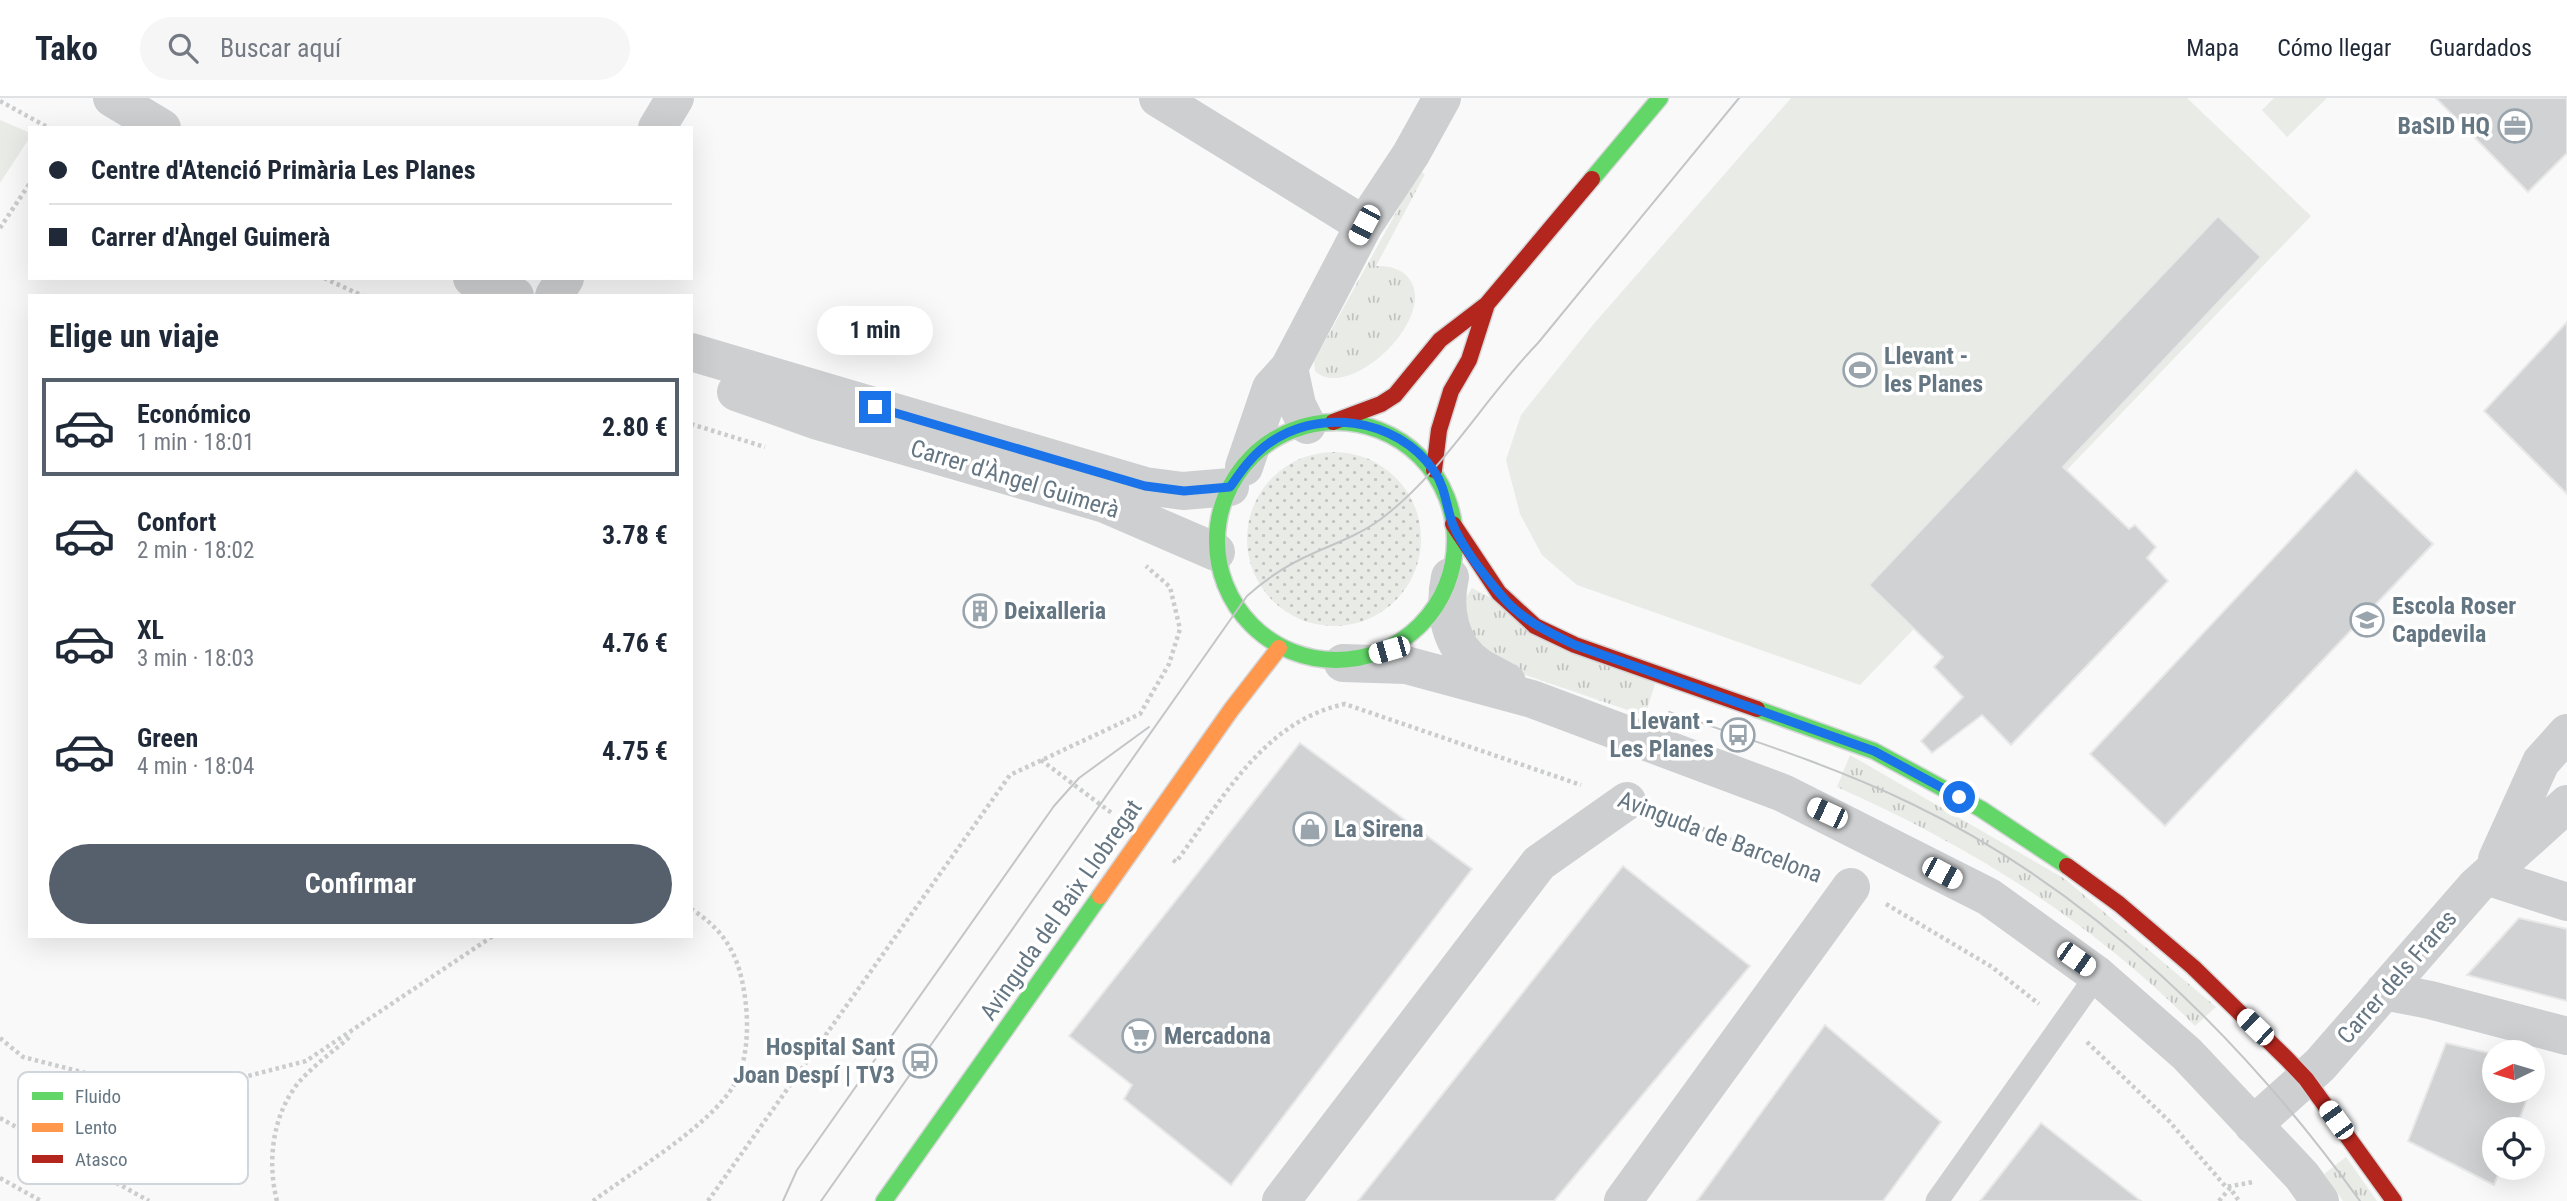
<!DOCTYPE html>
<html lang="es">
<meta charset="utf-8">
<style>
:root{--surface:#fff;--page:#f6f6f7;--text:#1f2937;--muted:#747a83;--line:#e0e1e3;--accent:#56606c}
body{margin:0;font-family:"Roboto Condensed",sans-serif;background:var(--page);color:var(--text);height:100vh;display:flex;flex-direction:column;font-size:26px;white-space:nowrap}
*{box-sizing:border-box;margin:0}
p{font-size:23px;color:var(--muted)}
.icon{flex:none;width:38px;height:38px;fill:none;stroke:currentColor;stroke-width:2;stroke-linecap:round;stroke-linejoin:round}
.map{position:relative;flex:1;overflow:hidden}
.drawer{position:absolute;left:28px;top:196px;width:665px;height:644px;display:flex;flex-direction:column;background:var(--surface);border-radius:0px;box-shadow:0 7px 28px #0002}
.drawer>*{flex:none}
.banner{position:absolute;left:28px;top:28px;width:665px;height:154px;border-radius:0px;box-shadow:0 7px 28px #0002;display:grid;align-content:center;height:154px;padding:0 21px;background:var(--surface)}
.needle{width:46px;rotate:265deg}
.fabs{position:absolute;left:2482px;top:942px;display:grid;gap:14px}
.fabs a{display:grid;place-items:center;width:63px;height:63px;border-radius:50%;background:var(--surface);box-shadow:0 7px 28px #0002;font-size:35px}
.end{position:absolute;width:32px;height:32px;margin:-16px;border:9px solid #1a73e8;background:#fff;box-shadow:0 0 0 4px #fff}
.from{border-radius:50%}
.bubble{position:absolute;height:49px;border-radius:24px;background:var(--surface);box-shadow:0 7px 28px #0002;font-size:23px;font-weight:700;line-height:49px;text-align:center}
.car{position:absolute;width:21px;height:42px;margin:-21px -10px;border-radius:9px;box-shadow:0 0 5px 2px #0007;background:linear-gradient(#fff 24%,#345 0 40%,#fff 0 76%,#345 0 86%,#fff 0)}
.banner b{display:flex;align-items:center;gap:24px;height:66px;font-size:26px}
.banner b+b{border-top:2px solid var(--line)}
.banner i{width:18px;height:18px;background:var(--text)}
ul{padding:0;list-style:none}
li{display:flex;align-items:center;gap:21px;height:98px;margin:0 14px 10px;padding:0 7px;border:4px solid transparent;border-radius:0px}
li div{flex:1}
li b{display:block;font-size:26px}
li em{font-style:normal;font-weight:700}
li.active{border-color:var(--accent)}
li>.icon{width:63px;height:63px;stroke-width:1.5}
h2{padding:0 21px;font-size:32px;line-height:84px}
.primary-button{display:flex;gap:14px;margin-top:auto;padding:14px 21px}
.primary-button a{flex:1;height:80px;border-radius:42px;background:var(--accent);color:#fff;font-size:28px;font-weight:700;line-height:80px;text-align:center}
header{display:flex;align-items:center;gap:42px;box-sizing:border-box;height:98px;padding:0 35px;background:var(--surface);border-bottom:2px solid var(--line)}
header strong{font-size:33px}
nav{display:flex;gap:38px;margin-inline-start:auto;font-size:24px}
.search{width:490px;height:63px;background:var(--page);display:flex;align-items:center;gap:18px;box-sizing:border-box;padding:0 24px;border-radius:38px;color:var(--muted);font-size:26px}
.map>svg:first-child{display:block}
.grass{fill:url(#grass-tufts)}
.park{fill:#e8ebe6}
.garden{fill:url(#garden-dots)}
.building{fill:#d0d2d3;stroke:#e8e8e8;stroke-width:2}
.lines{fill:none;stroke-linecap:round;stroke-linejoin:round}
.fast-casing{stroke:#d5d6d7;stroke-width:19}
.slow-casing{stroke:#d5d6d7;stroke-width:19}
.jam-casing{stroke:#d5d6d7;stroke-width:19}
.path{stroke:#cbcccd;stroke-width:4.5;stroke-dasharray:3.5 3.5;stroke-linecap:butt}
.lane{stroke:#cecfd0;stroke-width:23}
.street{stroke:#cecfd0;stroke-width:38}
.fast{stroke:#63d668;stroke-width:16}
.slow{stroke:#ff974d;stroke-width:16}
.jam{stroke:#b3261e;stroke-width:16}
.tram{stroke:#c3c5c6;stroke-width:2}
.route{stroke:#1a73e8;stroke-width:9}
.labels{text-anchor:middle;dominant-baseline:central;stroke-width:7;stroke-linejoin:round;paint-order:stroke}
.poi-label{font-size:24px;font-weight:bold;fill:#657683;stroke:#fff;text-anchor:start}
.street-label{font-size:24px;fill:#657683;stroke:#fff}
.key{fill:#fff;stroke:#d1d6da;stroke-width:2}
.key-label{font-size:19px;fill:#657683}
</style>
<header>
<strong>Tako</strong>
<div class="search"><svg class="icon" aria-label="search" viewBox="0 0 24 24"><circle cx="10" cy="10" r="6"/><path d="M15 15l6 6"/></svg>Buscar aquí</div>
<nav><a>Mapa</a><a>Cómo llegar</a><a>Guardados</a></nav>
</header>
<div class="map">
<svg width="2567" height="1103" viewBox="0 0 2567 1103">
<defs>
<pattern id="grass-tufts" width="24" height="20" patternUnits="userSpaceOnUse" patternTransform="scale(1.75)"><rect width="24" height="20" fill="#e8ebe6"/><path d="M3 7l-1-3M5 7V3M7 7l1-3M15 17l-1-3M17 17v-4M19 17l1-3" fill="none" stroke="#c0c3c0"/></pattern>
<pattern id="garden-dots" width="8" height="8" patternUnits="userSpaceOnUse" patternTransform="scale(1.75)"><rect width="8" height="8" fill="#e8ebe6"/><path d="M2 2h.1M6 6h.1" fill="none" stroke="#c0c3c0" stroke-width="1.8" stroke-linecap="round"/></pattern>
</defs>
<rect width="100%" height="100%" fill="#f9f9f9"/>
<path class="grass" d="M 1419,73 L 1425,76 L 1376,168 C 1386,168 1397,169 1406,177 C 1444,215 1350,306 1315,273 L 1314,263 Z
M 1472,490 L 1655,586 L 1645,618 L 1514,573 L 1489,561 L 1467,525 L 1466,500 Z
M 1850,657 L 2065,781 L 2216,909 L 2195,928 C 2093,824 1970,748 1837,689 Z
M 2346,1059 L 2377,1103 L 2343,1103 L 2324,1076 Z"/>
<path class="park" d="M 1791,0 L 2187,0 L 2311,118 L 1860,587 L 1577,487 L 1542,457 L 1520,416 L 1506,362 L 1521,317 L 1592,228 Z
M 2274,0 L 2327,0 L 2287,39 L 2262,12 Z
M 0,22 L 30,35 L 30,39 L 0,85 Z"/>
<path class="garden" d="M1247 441a87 87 0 1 1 174 0a87 87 0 1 1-174 0Z"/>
<path class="building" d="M 2436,0 L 2567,0 L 2567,55 L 2528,94 Z
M 2218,118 L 2261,159 L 2063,369 L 2129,431 L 2135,427 L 2156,449 L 2147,460 L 2168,483 L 2011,647 L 1982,617 L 1932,655 L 1921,643 L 1963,599 L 1934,569 L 1943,559 L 1869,487 Z
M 2567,224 L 2567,396 L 2484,313 Z
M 2356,372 L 2433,446 L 2165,728 L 2090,656 Z
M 1300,645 L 1472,771 L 1231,1087 L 1124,1001 L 1132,987 L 1069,938 Z
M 1623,768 L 1750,868 L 1554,1103 L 1358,1103 Z
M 2519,820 L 2567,831 L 2567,903 L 2467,877 Z
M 1825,927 L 1941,1024 L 1883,1103 L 1697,1103 Z
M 2446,945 L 2494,956 L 2494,992 L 2530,992 L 2516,1031 L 2494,1031 L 2494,1069 L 2501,1069 L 2494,1087 L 2408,1043 Z
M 2041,1025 L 2141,1103 L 1980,1103 Z"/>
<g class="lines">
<defs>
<path id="fast" d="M 1592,81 L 1660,0
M1217 443a119 119 0 1 1 238 0a119 119 0 1 1-238 0Z
M 1757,611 L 1874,653 L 1981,711 L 2067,768
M 884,1103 L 1100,798"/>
<path id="slow" d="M 1100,798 L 1231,612 L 1279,550"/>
<path id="jam" d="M 1333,324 L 1381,306 L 1395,297 L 1440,242 L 1487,206 L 1592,81
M 1434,372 L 1439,332 L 1451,293 L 1469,262 L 1487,206
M 1453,426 L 1499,495 L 1535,528 L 1575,547 L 1757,611
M 2067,768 L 2119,806 L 2193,869 L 2287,961 L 2306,981 L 2394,1103"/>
</defs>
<use href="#fast" class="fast-casing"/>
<use href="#slow" class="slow-casing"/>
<use href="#jam" class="jam-casing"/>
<path class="path" d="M 0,3 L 49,30
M 0,130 L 30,85
M 324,180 L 363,198
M 691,326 L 765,349
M 1041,662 L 1113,716
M 1662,716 L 1817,774
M 1173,762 L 1176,764 C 1223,701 1263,623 1345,606 L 1581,687
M 1886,806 L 1992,869 L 2039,906
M 0,940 L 23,959 L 117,983 L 199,986 L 248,978 L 306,963 L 493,838
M 2087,944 L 2169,1023 L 2226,1089 L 2253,1084
M 0,1020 L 149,1103
M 0,1080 L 41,1103
M 277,1103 C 267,1064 272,1017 299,984 C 314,967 335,952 352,937
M 593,1103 C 632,1074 710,1028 734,987 C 749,962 749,921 744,893 C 738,855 723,831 691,811
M 708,1103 L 1010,677 L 1140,616 L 1169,566 L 1180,531 L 1170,489 L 1146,468
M 2219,1103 L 2230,1090 L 2239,1103"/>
<path class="lane" d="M 1937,1103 L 2097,877"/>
<path class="street" d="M 112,0 L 162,30
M 1158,0 L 1364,127
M 657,30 L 675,0
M 472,180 L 515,198
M 554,198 L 565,180
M 691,254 L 1145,388 L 1183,393 L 1230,389
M 1289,270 L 1297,307 L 1307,327
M 736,294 L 818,323 L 1105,406 L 1216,454
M 1244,369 L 1271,290 L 1289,270 L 1364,127 L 1411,56 L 1442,0
M 1450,479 C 1443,511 1449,548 1478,568 C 1487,574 1497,578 1507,584
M 1343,565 L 1406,567 L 1532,601 L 1783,695 L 1989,799 L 2097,877 L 2187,956 L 2302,1078 L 2320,1103
M 2497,761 L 2541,664 L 2567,635
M 2489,779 L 2567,804
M 2384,893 L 2430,902 L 2567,938
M 2253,1027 L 2320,967 L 2476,788 L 2567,706
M 1281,1103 L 1539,765 L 1627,703
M 1623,1103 L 1851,789"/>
<use href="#fast" class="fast"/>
<use href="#slow" class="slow"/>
<use href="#jam" class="jam"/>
<path class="tram" d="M 1669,614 C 1751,642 1834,668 1912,706 C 2093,793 2244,942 2360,1103
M 783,1103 L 797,1072 L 1054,708 L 1079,680 L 1149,629
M 821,1103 L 1247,498 C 1267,480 1288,466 1314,455 C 1336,445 1361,436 1381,421 C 1444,373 1483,302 1538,245 L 1739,0"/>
</g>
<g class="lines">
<path class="route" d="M 875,309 L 1145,388 L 1184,393 L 1230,389 C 1240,375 1250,360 1264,349 C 1315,308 1397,319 1434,373 C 1446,390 1446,409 1453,427 C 1464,452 1483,476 1501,497 C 1520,521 1548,534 1575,547 L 1874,653 L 1959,699"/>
</g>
<defs>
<symbol id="office-ring" viewBox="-11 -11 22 22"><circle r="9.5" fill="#fff" stroke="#99a4ac" stroke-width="1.5"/><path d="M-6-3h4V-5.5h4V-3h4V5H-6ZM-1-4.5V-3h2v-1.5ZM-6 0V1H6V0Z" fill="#99a4ac"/></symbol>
<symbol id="stadium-ring" viewBox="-11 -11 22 22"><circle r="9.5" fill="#fff" stroke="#99a4ac" stroke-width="1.5"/><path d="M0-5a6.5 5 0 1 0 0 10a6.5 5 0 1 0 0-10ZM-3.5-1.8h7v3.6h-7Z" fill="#99a4ac"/></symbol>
<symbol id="building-ring" viewBox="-11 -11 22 22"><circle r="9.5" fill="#fff" stroke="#99a4ac" stroke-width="1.5"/><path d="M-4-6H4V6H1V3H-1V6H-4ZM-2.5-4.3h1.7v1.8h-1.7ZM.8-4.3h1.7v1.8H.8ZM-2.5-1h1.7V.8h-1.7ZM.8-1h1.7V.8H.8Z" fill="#99a4ac"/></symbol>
<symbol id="school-ring" viewBox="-11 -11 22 22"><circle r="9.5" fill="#fff" stroke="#99a4ac" stroke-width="1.5"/><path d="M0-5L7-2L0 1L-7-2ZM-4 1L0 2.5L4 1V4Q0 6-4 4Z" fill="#99a4ac"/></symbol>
<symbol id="bus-ring" viewBox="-11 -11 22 22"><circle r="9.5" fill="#fff" stroke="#99a4ac" stroke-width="1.5"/><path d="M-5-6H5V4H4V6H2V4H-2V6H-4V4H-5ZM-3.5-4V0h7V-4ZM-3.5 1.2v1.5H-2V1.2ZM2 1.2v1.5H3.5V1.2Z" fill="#99a4ac"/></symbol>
<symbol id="shop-ring" viewBox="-11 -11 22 22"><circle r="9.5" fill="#fff" stroke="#99a4ac" stroke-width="1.5"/><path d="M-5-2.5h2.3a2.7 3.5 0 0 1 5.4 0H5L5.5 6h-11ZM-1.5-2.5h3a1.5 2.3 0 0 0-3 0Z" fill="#99a4ac"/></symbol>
<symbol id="supermarket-ring" viewBox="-11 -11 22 22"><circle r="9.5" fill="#fff" stroke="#99a4ac" stroke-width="1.5"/><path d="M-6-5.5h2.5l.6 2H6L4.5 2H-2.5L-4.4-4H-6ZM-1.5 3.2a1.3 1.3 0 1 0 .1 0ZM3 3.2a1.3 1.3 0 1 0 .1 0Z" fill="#99a4ac"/></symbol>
</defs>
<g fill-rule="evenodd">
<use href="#office-ring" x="2496" y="9" width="38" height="38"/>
<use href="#stadium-ring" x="1841" y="253" width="38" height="38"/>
<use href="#building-ring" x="961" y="494" width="38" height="38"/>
<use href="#school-ring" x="2348" y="503" width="38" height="38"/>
<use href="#bus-ring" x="1719" y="618" width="38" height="38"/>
<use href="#shop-ring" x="1291" y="712" width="38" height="38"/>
<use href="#supermarket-ring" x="1120" y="919" width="38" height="38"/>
<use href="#bus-ring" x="901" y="944" width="38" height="38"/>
</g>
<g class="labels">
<g class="poi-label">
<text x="2490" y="28" text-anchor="end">BaSID HQ</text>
<text x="1884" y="258">Llevant -<tspan x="1884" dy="28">les Planes</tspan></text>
<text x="2392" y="508">Escola Roser<tspan x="2392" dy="28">Capdevila</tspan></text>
<text x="1004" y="513">Deixalleria</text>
<text x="1714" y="623" text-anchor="end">Llevant -<tspan x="1714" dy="28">Les Planes</tspan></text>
<text x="1334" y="731">La Sirena</text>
<text x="1164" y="938">Mercadona</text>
<text x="895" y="949" text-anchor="end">Hospital Sant<tspan x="895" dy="28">Joan Despí | TV3</tspan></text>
</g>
<g class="street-label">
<text transform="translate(1015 381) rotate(17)">Carrer d'Àngel Guimerà</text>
<text transform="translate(1720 739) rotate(21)">Avinguda de Barcelona</text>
<text transform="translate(1061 812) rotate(-55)">Avinguda del Baix Llobregat</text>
<text transform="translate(2397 879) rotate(-49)">Carrer dels Frares</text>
</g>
</g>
<rect x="18" y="974" width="230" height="112" rx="10" class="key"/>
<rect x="32" y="994" width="31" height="8" fill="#63d668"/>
<rect x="32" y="1025" width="31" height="9" fill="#ff974d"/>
<rect x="32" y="1057" width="31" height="8" fill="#b3261e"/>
<g class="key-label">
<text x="75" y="1005">Fluido</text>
<text x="75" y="1036">Lento</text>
<text x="75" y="1068">Atasco</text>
</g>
</svg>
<div class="fabs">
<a><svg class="needle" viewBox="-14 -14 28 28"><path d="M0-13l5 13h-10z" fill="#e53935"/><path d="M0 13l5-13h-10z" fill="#747a83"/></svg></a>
<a><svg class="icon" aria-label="locate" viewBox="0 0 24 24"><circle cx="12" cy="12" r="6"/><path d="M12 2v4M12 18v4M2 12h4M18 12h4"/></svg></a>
</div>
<i class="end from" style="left:1959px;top:699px"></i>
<i class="end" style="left:875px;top:309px"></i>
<div class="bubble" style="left:817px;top:208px;width:116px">1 min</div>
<i class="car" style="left:1364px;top:127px;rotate:208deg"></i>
<i class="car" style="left:1389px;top:552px;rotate:254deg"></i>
<i class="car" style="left:1827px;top:715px;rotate:295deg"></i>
<i class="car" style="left:1942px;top:775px;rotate:118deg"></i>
<i class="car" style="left:2076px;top:861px;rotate:125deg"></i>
<i class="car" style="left:2255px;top:929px;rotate:314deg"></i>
<i class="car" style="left:2336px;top:1022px;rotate:324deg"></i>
<div class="banner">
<b><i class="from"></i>Centre d'Atenció Primària Les Planes</b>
<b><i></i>Carrer d'Àngel Guimerà</b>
</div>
<section class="drawer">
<h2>Elige un viaje</h2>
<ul>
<li class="active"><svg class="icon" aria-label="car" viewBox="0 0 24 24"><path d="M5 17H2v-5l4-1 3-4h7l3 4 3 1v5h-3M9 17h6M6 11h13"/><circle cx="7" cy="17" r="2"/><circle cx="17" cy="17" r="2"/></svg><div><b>Económico</b><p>1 min · 18:01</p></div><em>2.80 €</em></li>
<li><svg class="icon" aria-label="car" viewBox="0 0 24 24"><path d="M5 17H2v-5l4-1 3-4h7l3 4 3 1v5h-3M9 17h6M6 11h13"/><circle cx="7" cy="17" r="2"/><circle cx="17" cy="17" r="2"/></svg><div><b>Confort</b><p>2 min · 18:02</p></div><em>3.78 €</em></li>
<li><svg class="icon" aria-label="car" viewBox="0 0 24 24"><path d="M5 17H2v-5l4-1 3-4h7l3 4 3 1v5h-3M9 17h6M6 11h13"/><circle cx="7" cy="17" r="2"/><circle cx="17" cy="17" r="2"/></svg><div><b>XL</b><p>3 min · 18:03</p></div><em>4.76 €</em></li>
<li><svg class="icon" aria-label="car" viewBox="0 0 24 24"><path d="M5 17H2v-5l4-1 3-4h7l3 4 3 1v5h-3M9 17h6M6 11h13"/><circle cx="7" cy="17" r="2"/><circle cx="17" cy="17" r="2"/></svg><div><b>Green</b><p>4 min · 18:04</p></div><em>4.75 €</em></li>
</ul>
<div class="primary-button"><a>Confirmar</a></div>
</section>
</div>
